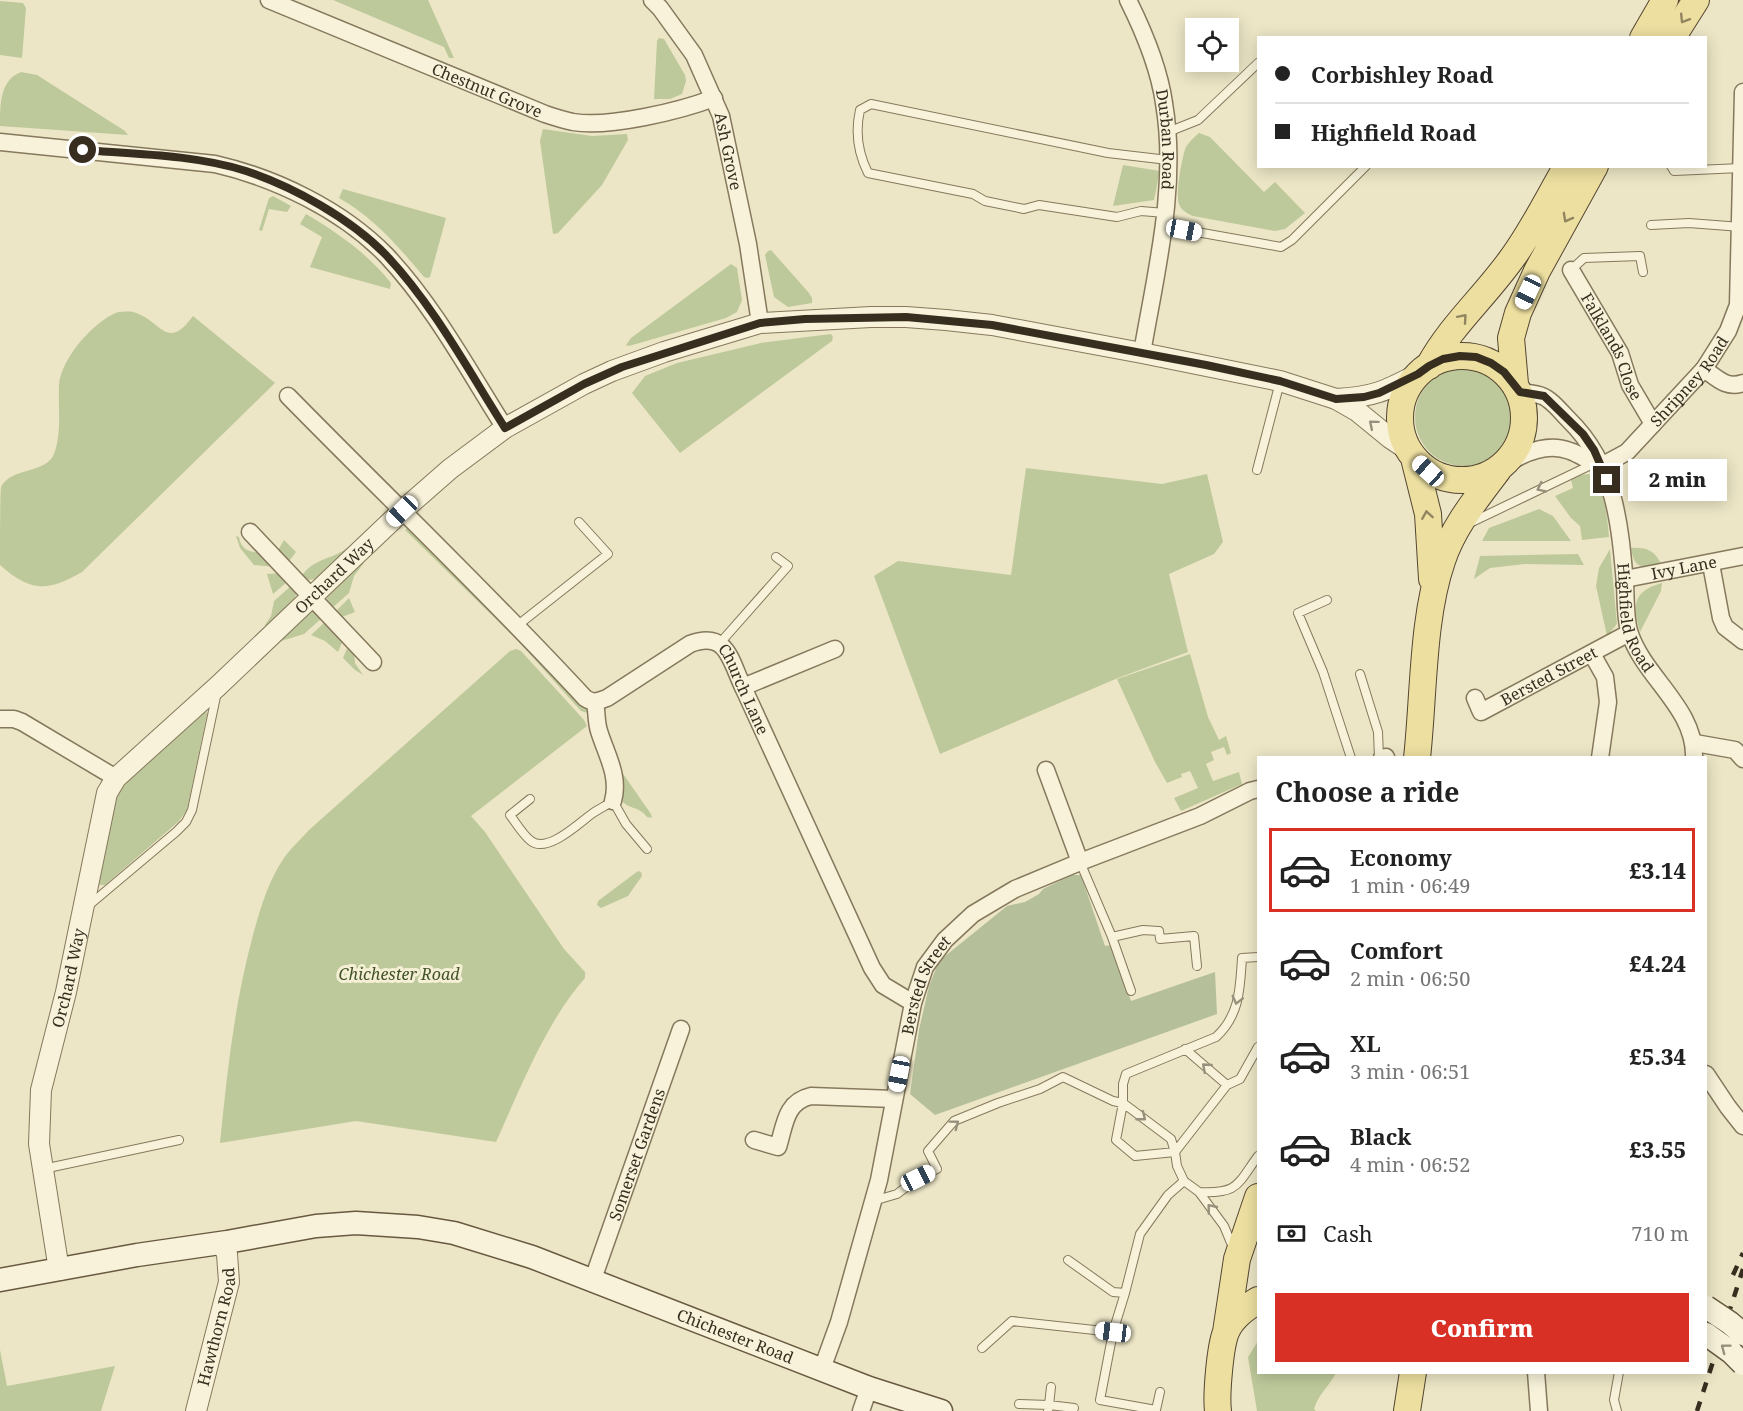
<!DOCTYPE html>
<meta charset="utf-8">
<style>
:root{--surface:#fff;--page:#f2f2f2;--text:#222;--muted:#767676;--line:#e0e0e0;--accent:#d93025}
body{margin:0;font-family:"Noto Serif",serif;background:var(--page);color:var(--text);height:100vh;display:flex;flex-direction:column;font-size:22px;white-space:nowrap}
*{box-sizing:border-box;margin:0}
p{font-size:20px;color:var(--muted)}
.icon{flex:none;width:33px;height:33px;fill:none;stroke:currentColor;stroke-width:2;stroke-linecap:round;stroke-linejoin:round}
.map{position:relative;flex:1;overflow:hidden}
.side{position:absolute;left:1257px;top:756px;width:450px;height:618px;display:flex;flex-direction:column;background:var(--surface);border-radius:0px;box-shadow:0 3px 15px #0003}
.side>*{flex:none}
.guide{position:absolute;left:1257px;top:36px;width:450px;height:132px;border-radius:0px;box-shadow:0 3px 15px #0003;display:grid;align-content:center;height:132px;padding:0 18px;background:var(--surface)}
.fabs{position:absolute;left:1185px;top:18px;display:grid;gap:12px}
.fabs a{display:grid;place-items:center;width:54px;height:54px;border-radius:0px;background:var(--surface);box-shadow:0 3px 15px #0003;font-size:30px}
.end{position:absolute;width:27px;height:27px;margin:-14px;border:8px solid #372e20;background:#fff;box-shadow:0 0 0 3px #fff}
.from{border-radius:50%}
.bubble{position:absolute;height:42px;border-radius:0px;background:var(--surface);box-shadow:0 3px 15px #0003;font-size:20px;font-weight:800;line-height:42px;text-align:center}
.car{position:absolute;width:18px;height:36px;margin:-18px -9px;border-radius:8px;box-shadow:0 0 4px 2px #0007;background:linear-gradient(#fff 24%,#345 0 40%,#fff 0 76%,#345 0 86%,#fff 0)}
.guide b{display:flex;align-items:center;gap:21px;height:57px;font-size:22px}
.guide b+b{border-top:2px solid var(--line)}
.guide i{width:15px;height:15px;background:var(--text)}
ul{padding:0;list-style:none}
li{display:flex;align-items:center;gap:18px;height:84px;margin:0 12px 9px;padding:0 6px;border:3px solid transparent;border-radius:0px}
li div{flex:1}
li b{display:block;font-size:22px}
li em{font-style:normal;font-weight:800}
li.on{border-color:var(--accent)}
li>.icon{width:54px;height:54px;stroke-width:1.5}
h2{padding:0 18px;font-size:27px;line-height:72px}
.pay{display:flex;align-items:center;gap:15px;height:66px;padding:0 18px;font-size:22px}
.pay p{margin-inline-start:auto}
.button{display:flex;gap:12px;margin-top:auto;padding:12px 18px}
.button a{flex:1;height:69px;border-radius:0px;background:var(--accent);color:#fff;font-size:24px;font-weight:800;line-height:69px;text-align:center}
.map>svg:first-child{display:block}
.green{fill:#bec99b}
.cemetery{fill:#b5bf99}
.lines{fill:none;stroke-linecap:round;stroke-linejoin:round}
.service-casing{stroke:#86785d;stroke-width:10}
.minor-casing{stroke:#86785d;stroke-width:19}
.tertiary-casing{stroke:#86785d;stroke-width:22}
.secondary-casing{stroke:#685940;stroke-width:25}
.primary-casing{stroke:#544631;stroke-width:28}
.service{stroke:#f7f2d9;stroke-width:8}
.minor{stroke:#f7f2d9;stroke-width:16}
.tertiary{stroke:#f7f2d9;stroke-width:20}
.secondary{stroke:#f7f2d9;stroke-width:22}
.primary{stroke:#eddfa0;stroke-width:26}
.rail{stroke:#372e20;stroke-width:4.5;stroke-dasharray:10 10;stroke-linecap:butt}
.secondary-bridge-casing{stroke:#685940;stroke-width:25;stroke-linecap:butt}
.secondary-bridge{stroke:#f7f2d9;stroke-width:22}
.oneway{stroke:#928660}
.oneway2{stroke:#97907c}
.route{stroke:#372e20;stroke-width:8}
.labels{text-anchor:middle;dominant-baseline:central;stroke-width:6;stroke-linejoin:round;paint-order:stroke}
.street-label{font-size:16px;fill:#372e20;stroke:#f4efd5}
.park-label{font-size:16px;font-style:italic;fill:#425328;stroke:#f4efd5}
</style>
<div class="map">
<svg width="1743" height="1411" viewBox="0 0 1743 1411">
<rect width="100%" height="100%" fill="#ece6c6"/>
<path class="green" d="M 333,0 L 428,0 L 454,58 L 449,58 L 444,47 Z
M 0,1 L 23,3 L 26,8 L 22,58 L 0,55 Z
M 659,38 L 664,39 L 685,75 L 686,81 L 682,94 L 670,99 L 654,99 L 657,41 Z
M 21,72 L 37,75 L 125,131 L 128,135 L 0,126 C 0,104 0,80 21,72 Z
M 543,129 L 592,136 L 627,134 L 628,140 L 602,185 L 558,233 L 553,234 L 540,141 Z
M 1199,133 L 1210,137 L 1264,192 L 1275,182 L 1305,213 L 1285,229 L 1275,231 L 1193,216 C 1188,214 1181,210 1179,204 C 1175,196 1182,156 1186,147 C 1189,142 1194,137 1199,133 Z
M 1123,165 L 1160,171 L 1154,200 L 1113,206 Z
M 343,189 L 446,218 L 430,277 L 427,278 L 424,277 C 399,247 373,217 339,198 Z
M 273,196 L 291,206 L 287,212 L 269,209 L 262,231 L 259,230 L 269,198 Z
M 306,214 C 338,233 367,253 391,283 L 390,289 L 310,267 L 322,237 L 300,224 Z
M 771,250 L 809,293 L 812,298 L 812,303 L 788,307 L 774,297 L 765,255 L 768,251 Z
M 731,264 L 737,268 L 742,300 L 737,312 L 726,318 L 629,346 L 626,345 L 631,338 Z
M 118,312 C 122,312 128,311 133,312 C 161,319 166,353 193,316 L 275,383 L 82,572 C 48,592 30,592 0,565 C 0,552 0,495 1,487 C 11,467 46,474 54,454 C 62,433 58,406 59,385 C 61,358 94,321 118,312 Z
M 831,334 L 833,337 L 832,341 L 680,453 L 632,393 L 645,376 L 677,363 L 761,343 Z
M1415 417a49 49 0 1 1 98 0a49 49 0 1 1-98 0Z
M 1026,468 L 1162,484 L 1207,474 L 1223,542 L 1214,554 L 1169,574 L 1188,652 L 1118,678 L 940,754 L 874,576 L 898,561 L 1011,575 Z
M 1589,474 C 1605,490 1607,514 1609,537 L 1582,540 L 1580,526 L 1571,518 L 1555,496 L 1573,488 L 1571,480 L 1579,475 Z
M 1539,509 L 1553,516 L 1571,541 L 1482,541 L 1489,528 Z
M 407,528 L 449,566 L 514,630 L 510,633 L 405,530 Z
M 236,536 L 239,537 C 241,550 250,553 262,552 L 276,567 L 254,565 L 240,548 Z
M 284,540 L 296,552 L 287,564 L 277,552 Z
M 348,547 L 351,549 C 338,560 318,589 301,577 C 314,557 331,561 348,547 Z
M 1631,548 C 1645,547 1655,550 1661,564 C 1643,568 1634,570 1631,548 Z
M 1610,549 L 1617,624 L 1607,636 L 1596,586 L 1599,568 Z
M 1578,554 L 1584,565 L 1525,564 L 1490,568 L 1474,579 L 1480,556 Z
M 361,561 L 364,563 L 354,576 L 349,593 L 330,610 L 327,602 L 327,594 Z
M 282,573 L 287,582 L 273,594 L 267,574 Z
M 1662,583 L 1661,591 L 1640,632 C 1632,605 1633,591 1662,583 Z
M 292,585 L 296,595 L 292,604 L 267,627 L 265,625 L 271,616 L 274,601 Z
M 349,598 L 355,612 L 339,618 L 335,613 L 336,611 Z
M 310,612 L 316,612 L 322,618 L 304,634 L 275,643 L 304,615 Z
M 325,622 L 343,640 L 338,652 L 325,641 L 311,635 Z
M 522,639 L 586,708 L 588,713 L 581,711 L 519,642 Z
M 348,646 L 354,652 L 355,663 L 363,675 L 355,670 L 343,658 Z
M 516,649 L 521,651 L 584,720 L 587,726 L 471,816 L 485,832 L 564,949 L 585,972 L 585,978 C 546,1022 520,1089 496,1142 L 356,1121 L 220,1143 C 227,1074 234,1006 252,939 C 259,912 268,881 284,858 C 291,848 301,839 309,830 L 510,651 Z
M 1190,654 L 1208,717 L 1219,740 L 1226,736 L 1231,753 L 1227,755 L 1224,747 L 1211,752 L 1214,760 L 1206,764 L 1213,781 L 1239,772 L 1242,784 L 1181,811 L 1174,798 L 1198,788 L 1190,771 L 1181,774 L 1182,777 L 1167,783 L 1155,762 L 1117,679 Z
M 203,710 L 206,710 L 207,714 L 187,810 L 178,822 L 105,885 L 99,885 L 97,882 L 116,797 L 122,786 Z
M 619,768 L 651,814 L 652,818 L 647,817 C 639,806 630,810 622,801 Z
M 638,871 L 641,872 L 642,876 L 628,896 L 601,908 L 597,905 L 598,901 Z
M 1258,1341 L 1258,1372 L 1336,1373 C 1329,1386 1318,1395 1314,1409 L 1316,1411 L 1257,1411 L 1248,1357 Z
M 0,1350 L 7,1386 L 115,1366 L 101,1411 L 0,1411 Z"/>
<path class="cemetery" d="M 1072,875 L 1081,875 L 1105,946 L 1111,945 L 1131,1001 L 1215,972 L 1217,1014 L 935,1115 L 910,1094 L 919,1030 L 929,986 L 939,961 L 1007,906 L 1025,902 L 1039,894 L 1043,889 Z"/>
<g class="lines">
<defs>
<path id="service" d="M 1168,132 L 1198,120 L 1258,63
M 1671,166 L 1674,171 L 1741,168
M 1165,213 L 1141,211 L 1117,217 L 1039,205 L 1024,209 L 985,201 L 973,194 L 868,173 C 858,153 855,132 860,110 L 871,104 L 1108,153 L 1168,160
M 1651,225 L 1689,223 L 1741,227
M 1163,226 L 1281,247 L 1292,240 L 1366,166
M 1571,270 L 1584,258 L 1640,256 L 1643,272
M 1257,470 L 1280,382
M 1470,523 L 1593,464
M 1327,600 L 1298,613 L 1323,672 L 1351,758
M 518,625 L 608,554 L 579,522
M 720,643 L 788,566 L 776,557
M 1360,674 L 1378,732 L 1379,758
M 530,799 L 510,815 C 516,823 523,835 531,841 C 548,854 580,822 593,813 C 599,809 607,805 613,801 L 626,824 L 647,849
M 1080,862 L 1112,937 L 1131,991
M 88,906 L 176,832 L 186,822 L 192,810 L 217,692
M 1112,937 L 1143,930 L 1159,931 L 1160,939 L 1194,936 L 1197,966
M 1258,957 L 1242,958 C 1240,988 1240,1015 1216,1037 L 1126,1074 L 1123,1084 L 1123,1103 L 1171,1139 L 1175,1152 L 1227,1085 L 1240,1079 L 1258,1047
M 1185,1049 L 1227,1085
M 43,1169 L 179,1140
M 873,1201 L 897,1194 L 918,1178 L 937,1169 L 928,1151 L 954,1121 L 998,1103 L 1040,1089 L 1063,1077 L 1113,1101 L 1123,1103 L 1116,1140 L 1135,1156 L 1175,1152 L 1177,1166 L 1184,1181
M 1234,1250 L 1224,1226 L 1199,1192 C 1238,1194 1237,1185 1258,1156
M 1068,1260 L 1113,1292 L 1125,1293
M 982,1348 L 1012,1321 L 1113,1332
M 1051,1387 L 1049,1405 L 1074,1408
M 1160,1392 L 1156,1410 L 1100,1400 L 1113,1332 L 1125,1293 L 1140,1234 L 1168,1195 L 1184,1181 L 1199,1192
M 1019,1404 L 1049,1405 L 1048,1411
M 1617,1411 L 1614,1400 L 1619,1372"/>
<g id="minor">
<path id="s1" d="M 269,0 L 545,114 C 554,117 563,120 573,122 C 609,128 680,111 714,98"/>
<path id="s2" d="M 652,0 L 660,8 L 694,55 L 721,116 L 748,244 L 760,323"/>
<path id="s3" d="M 1128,0 C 1144,32 1159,68 1164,103 C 1178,186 1156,271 1142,353"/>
<path d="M 0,142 L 215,164 C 276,178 342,210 386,255 C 434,306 468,370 505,428"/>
<path id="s4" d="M 1571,270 L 1620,353 L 1630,385 L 1653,424"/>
<path d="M 1704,369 C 1717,378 1726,389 1743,383"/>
<path id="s5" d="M 1519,392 C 1526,393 1536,393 1542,396 C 1551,399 1562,413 1569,420 C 1615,465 1620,524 1625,584 C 1626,600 1625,620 1630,634 C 1645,678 1696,709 1694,758"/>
<path id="s6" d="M 288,396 C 387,497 489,594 585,698 C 594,704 598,701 607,698 L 690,644 C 727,630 730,660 743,687 L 872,968 L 883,985 L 913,1003"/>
<path id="s7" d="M 1601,466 L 1627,452 L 1704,369 L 1728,331 L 1738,305 L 1743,92"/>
<path d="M 1502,467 C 1521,454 1547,442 1570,451 C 1581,455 1590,462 1601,466"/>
<path d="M 250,532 L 373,662"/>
<path d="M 1711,564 L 1721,618 L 1725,627 L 1743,641"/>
<path id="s8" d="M 1625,579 L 1743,556"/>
<path d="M 1592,654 L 1605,677 L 1608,702 L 1600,758"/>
<path d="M 743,687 L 835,649"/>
<path id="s9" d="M 1475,698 L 1481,712 L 1629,633"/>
<path d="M 595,703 C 597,712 596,722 599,731 C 606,754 620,776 613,801"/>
<path d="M 0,719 L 14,719 L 22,722 L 116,778"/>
<path d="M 1695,743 L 1735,750 L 1743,759"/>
<path d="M 1382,758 L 1386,757"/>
<path d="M 1046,770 L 1080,862"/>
<path d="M 1706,1074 L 1728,1107 L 1743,1126"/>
<path d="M 754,1140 L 778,1147 C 785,1125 785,1102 811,1096 L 894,1099"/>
<path id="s10" d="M 593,1279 L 681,1029"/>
<path id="s11" d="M 822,1369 L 839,1322 L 879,1180 L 913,1003 L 925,967 L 945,940 L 973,914 L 1015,889 L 1080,862 L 1200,816 L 1250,791 L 1258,789"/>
<path d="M 1536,1372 L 1539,1411"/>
<path d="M 861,1411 L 869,1388"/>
</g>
<g id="tertiary">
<path d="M 1336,399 C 1374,397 1385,391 1418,374"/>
<path id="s12" d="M 59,1270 L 39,1144 L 41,1090 L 66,992 L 107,793 L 116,778 L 218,686 L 402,511 L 450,469 L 505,428 L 584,384 L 612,371 L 664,352 L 760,323 L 871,317 L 906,317 L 946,320 L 992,325 L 1142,353 L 1280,381 L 1336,399 L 1357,411 L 1390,438 L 1408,450"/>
<path id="s13" d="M 196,1411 L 229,1282 L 227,1254 L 222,1243"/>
</g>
<g id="secondary">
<path id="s14" d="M 0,1280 L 137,1255 L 227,1242 L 316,1226 L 356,1223 L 418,1227 L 454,1233 L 532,1257 L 869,1388 L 941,1411"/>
</g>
<path id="primary" d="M 1643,38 L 1665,0
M 1672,38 L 1696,0
M1400 418a62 62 0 1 1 124 0a62 62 0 1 1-124 0Z
M 1429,366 C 1450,327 1484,297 1510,261 C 1532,232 1548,198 1567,166
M 1515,384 L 1511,338 L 1518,313 L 1537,271 L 1595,166
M 1414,458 L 1428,514 L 1432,579
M 1417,758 C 1424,695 1422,619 1442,561 C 1453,527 1477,498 1498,470
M 1226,1332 L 1237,1259 L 1258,1197
M 1218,1411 C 1216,1395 1220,1347 1226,1332 C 1232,1317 1246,1308 1258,1300
M 1407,1411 L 1413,1372"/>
</defs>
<use href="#service" class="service-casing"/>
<use href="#minor" class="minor-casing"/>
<use href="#tertiary" class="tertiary-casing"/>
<use href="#secondary" class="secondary-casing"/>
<use href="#primary" class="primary-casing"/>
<use href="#service" class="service"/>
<use href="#minor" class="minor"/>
<use href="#tertiary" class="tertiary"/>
<use href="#secondary" class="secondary"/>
<use href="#primary" class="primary"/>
<path class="rail" d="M 1733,1275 L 1743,1253
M 1697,1411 L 1743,1269"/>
<defs>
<path id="secondary-bridge" d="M 1706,1307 L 1730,1323 L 1743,1334
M 1706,1334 L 1731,1352 L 1743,1364"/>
</defs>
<use href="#secondary-bridge" class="secondary-bridge-casing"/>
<use href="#secondary-bridge" class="secondary-bridge"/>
</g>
<defs><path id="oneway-chevron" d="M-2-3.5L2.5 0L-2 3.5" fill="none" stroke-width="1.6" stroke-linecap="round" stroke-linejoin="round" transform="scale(1.5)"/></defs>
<g class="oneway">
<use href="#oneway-chevron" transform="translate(1684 19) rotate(122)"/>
<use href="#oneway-chevron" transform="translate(1567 218) rotate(119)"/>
<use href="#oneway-chevron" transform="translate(1463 318) rotate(-49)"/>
<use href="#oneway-chevron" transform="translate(1427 515) rotate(-99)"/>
</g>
<g class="oneway2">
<use href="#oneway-chevron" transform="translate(1373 424) rotate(-140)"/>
<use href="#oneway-chevron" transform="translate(1541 488) rotate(154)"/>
<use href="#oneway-chevron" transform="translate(1237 1000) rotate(104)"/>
<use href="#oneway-chevron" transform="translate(1206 1067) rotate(-139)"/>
<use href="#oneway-chevron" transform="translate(1142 1117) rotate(38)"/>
<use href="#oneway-chevron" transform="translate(955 1124) rotate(-37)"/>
<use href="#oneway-chevron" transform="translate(1211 1208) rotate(-129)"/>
<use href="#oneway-chevron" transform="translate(1725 1348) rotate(-143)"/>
</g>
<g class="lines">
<path class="route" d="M 83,150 C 136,154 196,155 246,171 C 294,187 351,219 386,255 C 434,306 468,370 505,428 L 584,384 L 622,367 L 760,323 L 805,319 L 906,317 L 992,325 L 1206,365 L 1280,381 L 1336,399 L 1364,397 L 1379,393 L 1418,374 L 1429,366 L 1443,359 L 1460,356 L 1476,357 L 1491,363 L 1504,372 L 1520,392 L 1544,396 L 1583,434 L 1594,450 L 1607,480"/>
</g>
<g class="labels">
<g class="street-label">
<text stroke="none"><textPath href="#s1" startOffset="236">Chestnut Grove</textPath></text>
<text stroke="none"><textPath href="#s3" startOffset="146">Durban Road</textPath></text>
<text stroke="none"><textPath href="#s2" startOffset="172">Ash Grove</textPath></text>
<text stroke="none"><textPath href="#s4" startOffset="87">Falklands Close</textPath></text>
<text stroke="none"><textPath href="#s7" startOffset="124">Shripney Road</textPath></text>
<text stroke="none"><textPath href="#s8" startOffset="60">Ivy Lane</textPath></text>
<text stroke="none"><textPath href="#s12" startOffset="801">Orchard Way</textPath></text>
<text stroke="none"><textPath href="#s5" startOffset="273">Highfield Road</textPath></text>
<text stroke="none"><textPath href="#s9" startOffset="92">Bersted Street</textPath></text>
<text stroke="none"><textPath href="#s6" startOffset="628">Church Lane</textPath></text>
<text stroke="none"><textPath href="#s12" startOffset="297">Orchard Way</textPath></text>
<text stroke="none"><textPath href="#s11" startOffset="399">Bersted Street</textPath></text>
<text stroke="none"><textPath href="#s10" startOffset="132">Somerset Gardens</textPath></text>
<text stroke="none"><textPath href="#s13" startOffset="87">Hawthorn Road</textPath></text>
<text stroke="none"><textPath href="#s14" startOffset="759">Chichester Road</textPath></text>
</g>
<g class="park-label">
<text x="399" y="974">Chichester Road</text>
</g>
</g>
</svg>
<div class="fabs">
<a><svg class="icon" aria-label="locate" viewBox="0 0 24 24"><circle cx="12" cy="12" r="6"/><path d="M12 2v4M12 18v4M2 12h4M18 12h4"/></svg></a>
</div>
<i class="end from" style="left:83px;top:150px"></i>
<i class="end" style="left:1607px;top:480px"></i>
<div class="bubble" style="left:1628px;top:459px;width:99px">2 min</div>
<i class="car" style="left:1184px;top:230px;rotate:101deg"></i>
<i class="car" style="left:1528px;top:292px;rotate:205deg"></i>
<i class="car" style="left:1428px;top:471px;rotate:312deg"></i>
<i class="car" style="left:402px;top:511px;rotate:226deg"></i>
<i class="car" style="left:899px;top:1074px;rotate:191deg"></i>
<i class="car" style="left:918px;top:1178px;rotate:64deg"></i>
<i class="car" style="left:1113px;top:1332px;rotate:277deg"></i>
<div class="guide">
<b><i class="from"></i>Corbishley Road</b>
<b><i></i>Highfield Road</b>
</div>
<section class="side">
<h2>Choose a ride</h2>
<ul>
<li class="on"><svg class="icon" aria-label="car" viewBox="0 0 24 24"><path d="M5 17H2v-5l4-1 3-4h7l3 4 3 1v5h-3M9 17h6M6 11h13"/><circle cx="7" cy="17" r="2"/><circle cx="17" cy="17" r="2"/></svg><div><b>Economy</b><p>1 min · 06:49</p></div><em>£3.14</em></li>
<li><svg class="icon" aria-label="car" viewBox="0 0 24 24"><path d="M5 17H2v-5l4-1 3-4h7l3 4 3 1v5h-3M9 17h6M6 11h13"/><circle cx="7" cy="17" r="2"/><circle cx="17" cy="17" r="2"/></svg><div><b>Comfort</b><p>2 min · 06:50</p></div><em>£4.24</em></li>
<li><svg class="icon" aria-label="car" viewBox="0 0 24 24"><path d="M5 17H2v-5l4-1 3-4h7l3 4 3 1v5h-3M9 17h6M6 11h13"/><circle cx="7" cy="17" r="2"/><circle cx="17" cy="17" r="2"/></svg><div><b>XL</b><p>3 min · 06:51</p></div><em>£5.34</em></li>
<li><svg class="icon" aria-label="car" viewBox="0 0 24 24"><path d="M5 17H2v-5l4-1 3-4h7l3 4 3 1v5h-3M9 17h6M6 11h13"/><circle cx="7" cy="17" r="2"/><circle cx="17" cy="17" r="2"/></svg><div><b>Black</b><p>4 min · 06:52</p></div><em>£3.55</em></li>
</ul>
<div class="pay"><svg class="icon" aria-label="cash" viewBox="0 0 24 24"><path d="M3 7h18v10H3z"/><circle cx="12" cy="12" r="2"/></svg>Cash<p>710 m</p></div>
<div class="button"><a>Confirm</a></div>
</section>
</div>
